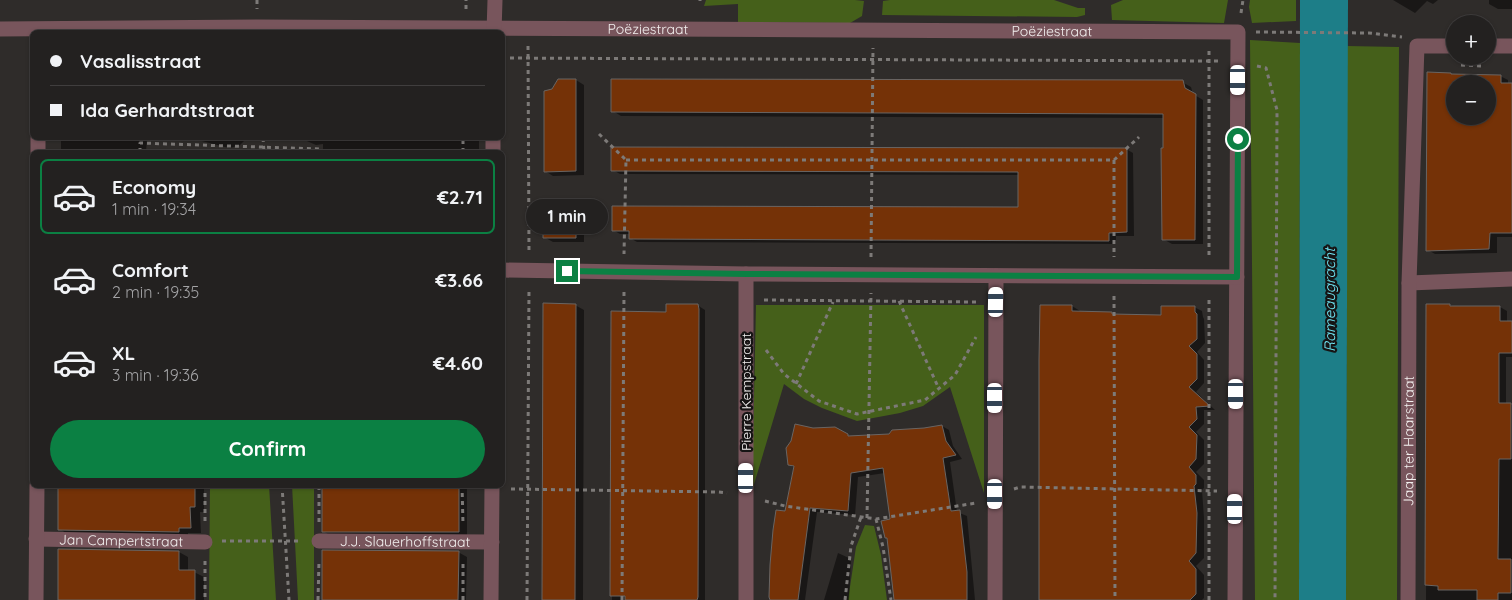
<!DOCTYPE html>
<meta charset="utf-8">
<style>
:root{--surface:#232120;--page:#2f2e2d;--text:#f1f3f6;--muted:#a3a3a5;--line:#403e3e;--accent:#0b8043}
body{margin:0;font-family:Quicksand,sans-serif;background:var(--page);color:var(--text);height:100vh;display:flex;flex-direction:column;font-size:19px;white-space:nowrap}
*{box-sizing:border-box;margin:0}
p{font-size:16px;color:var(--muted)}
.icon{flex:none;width:28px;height:28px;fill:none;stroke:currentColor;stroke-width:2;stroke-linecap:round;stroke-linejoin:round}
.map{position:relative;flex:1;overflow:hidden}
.side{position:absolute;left:30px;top:150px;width:475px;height:338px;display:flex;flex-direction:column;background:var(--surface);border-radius:8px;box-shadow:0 1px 4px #0004,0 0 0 1px var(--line)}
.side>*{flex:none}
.guide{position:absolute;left:30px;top:30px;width:475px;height:110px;border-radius:8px;box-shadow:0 1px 4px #0004,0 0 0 1px var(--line);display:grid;align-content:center;height:110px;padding:0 20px;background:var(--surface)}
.buttons{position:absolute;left:1446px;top:15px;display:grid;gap:10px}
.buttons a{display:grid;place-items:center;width:50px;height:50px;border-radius:50%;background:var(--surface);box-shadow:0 1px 4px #0004,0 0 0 1px var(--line);font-size:25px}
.end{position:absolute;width:22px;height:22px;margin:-11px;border:6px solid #0b8043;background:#fff;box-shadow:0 0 0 2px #fff}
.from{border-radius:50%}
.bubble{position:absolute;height:35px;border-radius:18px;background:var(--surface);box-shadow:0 1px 4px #0004,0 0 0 1px var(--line);font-size:16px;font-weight:700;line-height:35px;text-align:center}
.car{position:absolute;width:15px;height:30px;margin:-15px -8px;border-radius:6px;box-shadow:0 0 4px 1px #0007;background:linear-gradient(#fff 24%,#345 0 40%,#fff 0 76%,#345 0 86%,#fff 0)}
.guide b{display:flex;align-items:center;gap:18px;height:48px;font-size:19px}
.guide b+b{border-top:1px solid var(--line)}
.guide i{width:12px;height:12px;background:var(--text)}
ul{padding:9px 0 0;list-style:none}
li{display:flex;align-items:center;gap:15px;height:75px;margin:0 10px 8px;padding:0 10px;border:2px solid transparent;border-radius:8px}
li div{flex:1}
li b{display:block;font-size:19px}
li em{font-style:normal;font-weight:700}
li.selected{border-color:var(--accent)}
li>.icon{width:45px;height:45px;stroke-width:1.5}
.primary-button{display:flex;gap:10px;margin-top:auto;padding:10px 20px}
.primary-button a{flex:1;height:58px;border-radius:30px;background:var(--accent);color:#fff;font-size:20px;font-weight:700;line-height:58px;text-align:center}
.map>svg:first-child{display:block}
.green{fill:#45601a}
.water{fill:#1d7e88}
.shadow{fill:#0007;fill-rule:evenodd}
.building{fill:#753207;stroke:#696563;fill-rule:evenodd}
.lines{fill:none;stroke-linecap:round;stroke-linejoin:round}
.path{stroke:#7d7a78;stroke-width:3;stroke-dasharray:4 4;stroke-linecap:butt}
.pedestrian{stroke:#78555c;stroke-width:15}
.minor{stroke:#78555c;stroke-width:15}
.route{stroke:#0b8043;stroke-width:6}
.labels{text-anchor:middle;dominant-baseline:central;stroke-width:4.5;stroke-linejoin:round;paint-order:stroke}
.street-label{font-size:14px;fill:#f2efee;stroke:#161414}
.water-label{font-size:15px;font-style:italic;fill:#71e9f7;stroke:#161414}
</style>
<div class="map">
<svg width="1512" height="600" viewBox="0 0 1512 600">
<rect width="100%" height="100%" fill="#2f2c2a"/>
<path class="green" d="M 706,0 L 855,0 L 864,1 L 862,16 L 850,23 L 738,22 L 738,4 L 704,6 Z
M 890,0 L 1054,0 L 1078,8 L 1085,8 L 1085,15 L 1077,17 L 882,15 L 883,1 Z
M 1123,0 L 1228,0 L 1224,23 L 1112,20 L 1111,5 Z
M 1250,0 L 1296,0 L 1296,21 L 1252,23 L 1249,7 Z
M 1250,40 L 1300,43 L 1299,600 L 1255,600 Z
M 1347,46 L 1399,47 L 1397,600 L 1346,600 Z
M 756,305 L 984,305 L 984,493 L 950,387 L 923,406 L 900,413 L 857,421 L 822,408 L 804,399 L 784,384 L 752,491 Z
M 210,485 L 269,485 L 276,600 L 209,600 Z
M 292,485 L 314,485 L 314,600 L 298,600 Z
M 865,525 L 874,526 L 881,555 L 887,600 L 848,600 L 856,547 Z"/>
<path class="water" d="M 1300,0 L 1348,0 L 1346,600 L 1299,600 Z"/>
<path class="shadow" d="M 1393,0 L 1438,0 L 1433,4 L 1427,1 L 1415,13 Z
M 1489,0 L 1512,0 L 1512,9 L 1498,9 L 1489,4 Z
M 1454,76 L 1500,76 L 1508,80 L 1508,84 L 1512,84 L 1512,237 L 1497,237 L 1497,253 L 1435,254 L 1428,250 ZM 1455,84 L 1488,84 L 1488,116 L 1455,116 Z
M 558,80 L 576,80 L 584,85 L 584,175 L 553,176 L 545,171 L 553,90 Z
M 1182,82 L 1191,87 L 1193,94 L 1203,100 L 1203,244 L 1172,244 L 1163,239 L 1164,118 L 621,116 L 613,111 Z
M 61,138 L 247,138 L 239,146 L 229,148 L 194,139 L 147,139 L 146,152 L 61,152 Z
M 300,138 L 479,138 L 479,152 L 323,152 L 323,144 L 316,145 Z
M 1126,149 L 1133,153 L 1134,236 L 1116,236 L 1116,244 L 637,242 L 630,238 L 630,234 L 620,234 L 613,230 L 1020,209 L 1019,175 L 620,174 L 613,170 Z
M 545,207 L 576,207 L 584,212 L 584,242 L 553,242 L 544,237 Z
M 575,305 L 584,310 L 583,600 L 543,600 Z
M 697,305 L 705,310 L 705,600 L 612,600 L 612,312 L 667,313 Z
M 1427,305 L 1450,305 L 1454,307 L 1500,307 L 1507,311 L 1507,323 L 1512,323 L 1512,357 L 1506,357 L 1506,404 L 1512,405 L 1512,600 L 1426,600 Z
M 1072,306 L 1080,311 L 1080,313 L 1112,313 L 1116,316 L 1162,316 L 1194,307 L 1202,311 L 1203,317 L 1204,319 L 1205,343 L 1197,352 L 1204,360 L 1204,383 L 1196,392 L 1215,410 L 1204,410 L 1204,424 L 1196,432 L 1204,440 L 1204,464 L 1196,472 L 1204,480 L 1204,488 L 1202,490 L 1204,518 L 1204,558 L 1196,566 L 1204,575 L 1204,598 L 1202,600 L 1040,600 Z
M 942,426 L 949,430 L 953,446 L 962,459 L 950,462 L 957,512 L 967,516 L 975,600 L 896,600 L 892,521 L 885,473 L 858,477 L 855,515 L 817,512 L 805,600 L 769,600 L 774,530 L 786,512 L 795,468 L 790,465 L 813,429 L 834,428 L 850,437 L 890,436 Z
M 60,485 L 204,485 L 204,512 L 200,512 L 201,533 L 188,533 L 188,537 L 69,535 L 60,529 Z
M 323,485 L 467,485 L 467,536 L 331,536 L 323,531 Z
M 179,552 L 188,557 L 188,572 L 194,572 L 204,577 L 204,600 L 59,600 Z
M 458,552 L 467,557 L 466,600 L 323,600 Z
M 838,553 L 851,559 L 849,600 L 824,600 Z"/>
<path class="building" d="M 1427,72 L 1451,73 L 1451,74 L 1501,75 L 1501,83 L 1512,83 L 1512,233 L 1490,233 L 1489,249 L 1426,251 ZM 1455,84 L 1488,84 L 1488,116 L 1455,116 Z
M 558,79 L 576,79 L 576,171 L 544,172 L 544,91 L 552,89 Z
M 611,79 L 1183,80 L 1185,88 L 1196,94 L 1195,240 L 1162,240 L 1161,148 L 1163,148 L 1163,114 L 611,112 Z
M 611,147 L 1127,148 L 1127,232 L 1109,233 L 1109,241 L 629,239 L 629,231 L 612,231 L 612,206 L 1018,207 L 1018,172 L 611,171 Z
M 543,206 L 576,206 L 576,238 L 543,238 Z
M 543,303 L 576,304 L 575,600 L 542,600 Z
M 666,304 L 698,304 L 699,309 L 698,597 L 697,600 L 625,600 L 625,596 L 610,596 L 611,311 L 666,312 Z
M 1426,304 L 1450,304 L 1450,306 L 1500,306 L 1500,321 L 1512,321 L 1512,353 L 1499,353 L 1499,403 L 1511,403 L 1511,459 L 1499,459 L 1498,559 L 1511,559 L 1511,593 L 1498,593 L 1498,600 L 1477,600 L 1477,590 L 1438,590 L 1438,586 L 1425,585 Z
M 1040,305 L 1072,305 L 1072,311 L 1112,312 L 1112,314 L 1161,315 L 1161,306 L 1195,306 L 1195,312 L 1197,314 L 1197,339 L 1189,346 L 1197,354 L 1197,379 L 1189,387 L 1210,406 L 1196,407 L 1197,419 L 1189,427 L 1197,435 L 1196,459 L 1189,467 L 1196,475 L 1196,484 L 1194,486 L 1197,513 L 1196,553 L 1189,561 L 1196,569 L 1196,594 L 1190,600 L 1039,600 L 1039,360 Z
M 795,424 L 813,428 L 835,427 L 848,434 L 848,436 L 889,434 L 892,430 L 924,428 L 942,425 L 946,441 L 956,455 L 943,458 L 951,511 L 960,510 L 967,572 L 967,600 L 894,600 L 887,538 L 885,538 L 881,521 L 890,519 L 883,468 L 851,473 L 848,511 L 810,508 L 798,600 L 770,600 L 769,597 L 770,565 L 773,530 L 776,510 L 785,511 L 794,466 L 788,465 L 786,448 L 791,441 Z
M 58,485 L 195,485 L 195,507 L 190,507 L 191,528 L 179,528 L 179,532 L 58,530 Z
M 322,485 L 459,485 L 459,532 L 322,532 Z
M 58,549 L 179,551 L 179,570 L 195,570 L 195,600 L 58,600 Z
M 322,550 L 459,551 L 458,600 L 322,600 Z"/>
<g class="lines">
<path class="path" d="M 257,0 L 257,9
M 700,1 L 700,0
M 466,9 L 466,0
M 1241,13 L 1243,0
M 1256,32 L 1369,33 L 1402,37
M 528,46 L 529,252
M 1209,51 L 1209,259
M 502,58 L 1219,61
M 1461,65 L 1483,66
M 1257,66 L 1266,68 L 1277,110 L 1275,600
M 599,134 L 626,160 L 624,254
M 263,138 L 264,152
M 140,152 L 140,143 L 319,149 L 319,152
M 463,152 L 463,138
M 626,160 L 1114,160 L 1139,137
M 1114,160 L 1114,257
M 871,257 L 873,48
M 1114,296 L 1115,600
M 764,300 L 977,302
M 899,301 L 939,389
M 766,350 L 784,374 L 819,401 L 857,414 L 925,400 L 955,375 L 976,337
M 796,384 L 833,302
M 205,485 L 205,524
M 282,485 L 289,600
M 462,485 L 463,524
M 511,489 L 718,492 L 727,493
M 1014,489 L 1020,487 L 1217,491
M 765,501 L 785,506 L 876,519 L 976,503
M 867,518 L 871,293
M 876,519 L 883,547 L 891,600
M 319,522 L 319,485
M 222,541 L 301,541
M 205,561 L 205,600
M 318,600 L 319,561
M 463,600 L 463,561
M 527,600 L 529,288
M 622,600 L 624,291
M 845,600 L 851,546 L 861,517
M 1209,600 L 1209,296"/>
<g class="pedestrian">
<path id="s1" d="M 36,539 L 205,542"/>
<path id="s2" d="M 319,541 L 492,542"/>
</g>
<g class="minor">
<path id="s3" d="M 0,29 L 257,27 L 1238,32 L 1235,600"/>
<path d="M 494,32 L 495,0"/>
<path d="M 1488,46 L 1512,46"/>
<path d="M 38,152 L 38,138"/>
<path d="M 493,152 L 493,138"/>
<path d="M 502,270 L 746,274 L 1237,277"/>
<path d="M 1409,283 L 1512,279"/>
<path d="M 36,600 L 37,485"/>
<path d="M 491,600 L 492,485"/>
<path d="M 746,600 L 746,274"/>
<path d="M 995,600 L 996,276"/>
<path id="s4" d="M 1408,600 L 1409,283 L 1417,46 L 1455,46"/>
</g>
</g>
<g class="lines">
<path class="route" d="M 567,271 L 746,274 L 1237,277 L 1238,139"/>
</g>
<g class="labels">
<g class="street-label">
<text stroke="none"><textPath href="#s3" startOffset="648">Poëziestraat</textPath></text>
<text stroke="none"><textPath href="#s3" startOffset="1052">Poëziestraat</textPath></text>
<text transform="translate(746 392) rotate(-90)">Pierre Kempstraat</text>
<text stroke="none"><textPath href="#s4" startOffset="159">Jaap ter Haarstraat</textPath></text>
<text stroke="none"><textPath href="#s1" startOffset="85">Jan Campertstraat</textPath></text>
<text stroke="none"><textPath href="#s2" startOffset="86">J.J. Slauerhoffstraat</textPath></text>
</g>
<g class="water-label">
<text transform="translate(1329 300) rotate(-90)">Rameaugracht</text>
</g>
</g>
</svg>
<div class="buttons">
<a>+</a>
<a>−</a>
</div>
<i class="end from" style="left:1238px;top:139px"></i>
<i class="end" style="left:567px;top:271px"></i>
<div class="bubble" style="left:526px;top:199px;width:82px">1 min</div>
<i class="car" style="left:1238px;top:80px;rotate:180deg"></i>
<i class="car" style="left:996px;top:302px;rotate:1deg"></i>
<i class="car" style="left:1236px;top:394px;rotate:180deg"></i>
<i class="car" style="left:995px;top:398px;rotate:180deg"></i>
<i class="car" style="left:746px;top:478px;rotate:0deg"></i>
<i class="car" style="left:995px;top:494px;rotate:180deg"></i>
<i class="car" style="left:1235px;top:509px;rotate:0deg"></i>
<div class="guide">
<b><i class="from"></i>Vasalisstraat</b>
<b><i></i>Ida Gerhardtstraat</b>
</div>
<section class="side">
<ul>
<li class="selected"><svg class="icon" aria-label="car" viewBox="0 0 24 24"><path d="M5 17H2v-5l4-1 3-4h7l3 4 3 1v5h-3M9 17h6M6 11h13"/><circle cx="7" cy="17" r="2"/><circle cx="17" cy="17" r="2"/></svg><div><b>Economy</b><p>1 min · 19:34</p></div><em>€2.71</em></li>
<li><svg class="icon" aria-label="car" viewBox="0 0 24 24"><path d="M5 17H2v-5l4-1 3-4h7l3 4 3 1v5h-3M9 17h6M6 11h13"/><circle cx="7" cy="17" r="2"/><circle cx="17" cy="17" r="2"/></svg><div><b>Comfort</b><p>2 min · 19:35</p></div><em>€3.66</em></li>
<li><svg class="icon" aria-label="car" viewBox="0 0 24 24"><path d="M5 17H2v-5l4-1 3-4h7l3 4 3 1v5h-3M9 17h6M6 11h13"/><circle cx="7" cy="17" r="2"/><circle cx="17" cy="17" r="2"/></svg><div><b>XL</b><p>3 min · 19:36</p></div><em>€4.60</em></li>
</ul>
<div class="primary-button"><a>Confirm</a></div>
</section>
</div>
